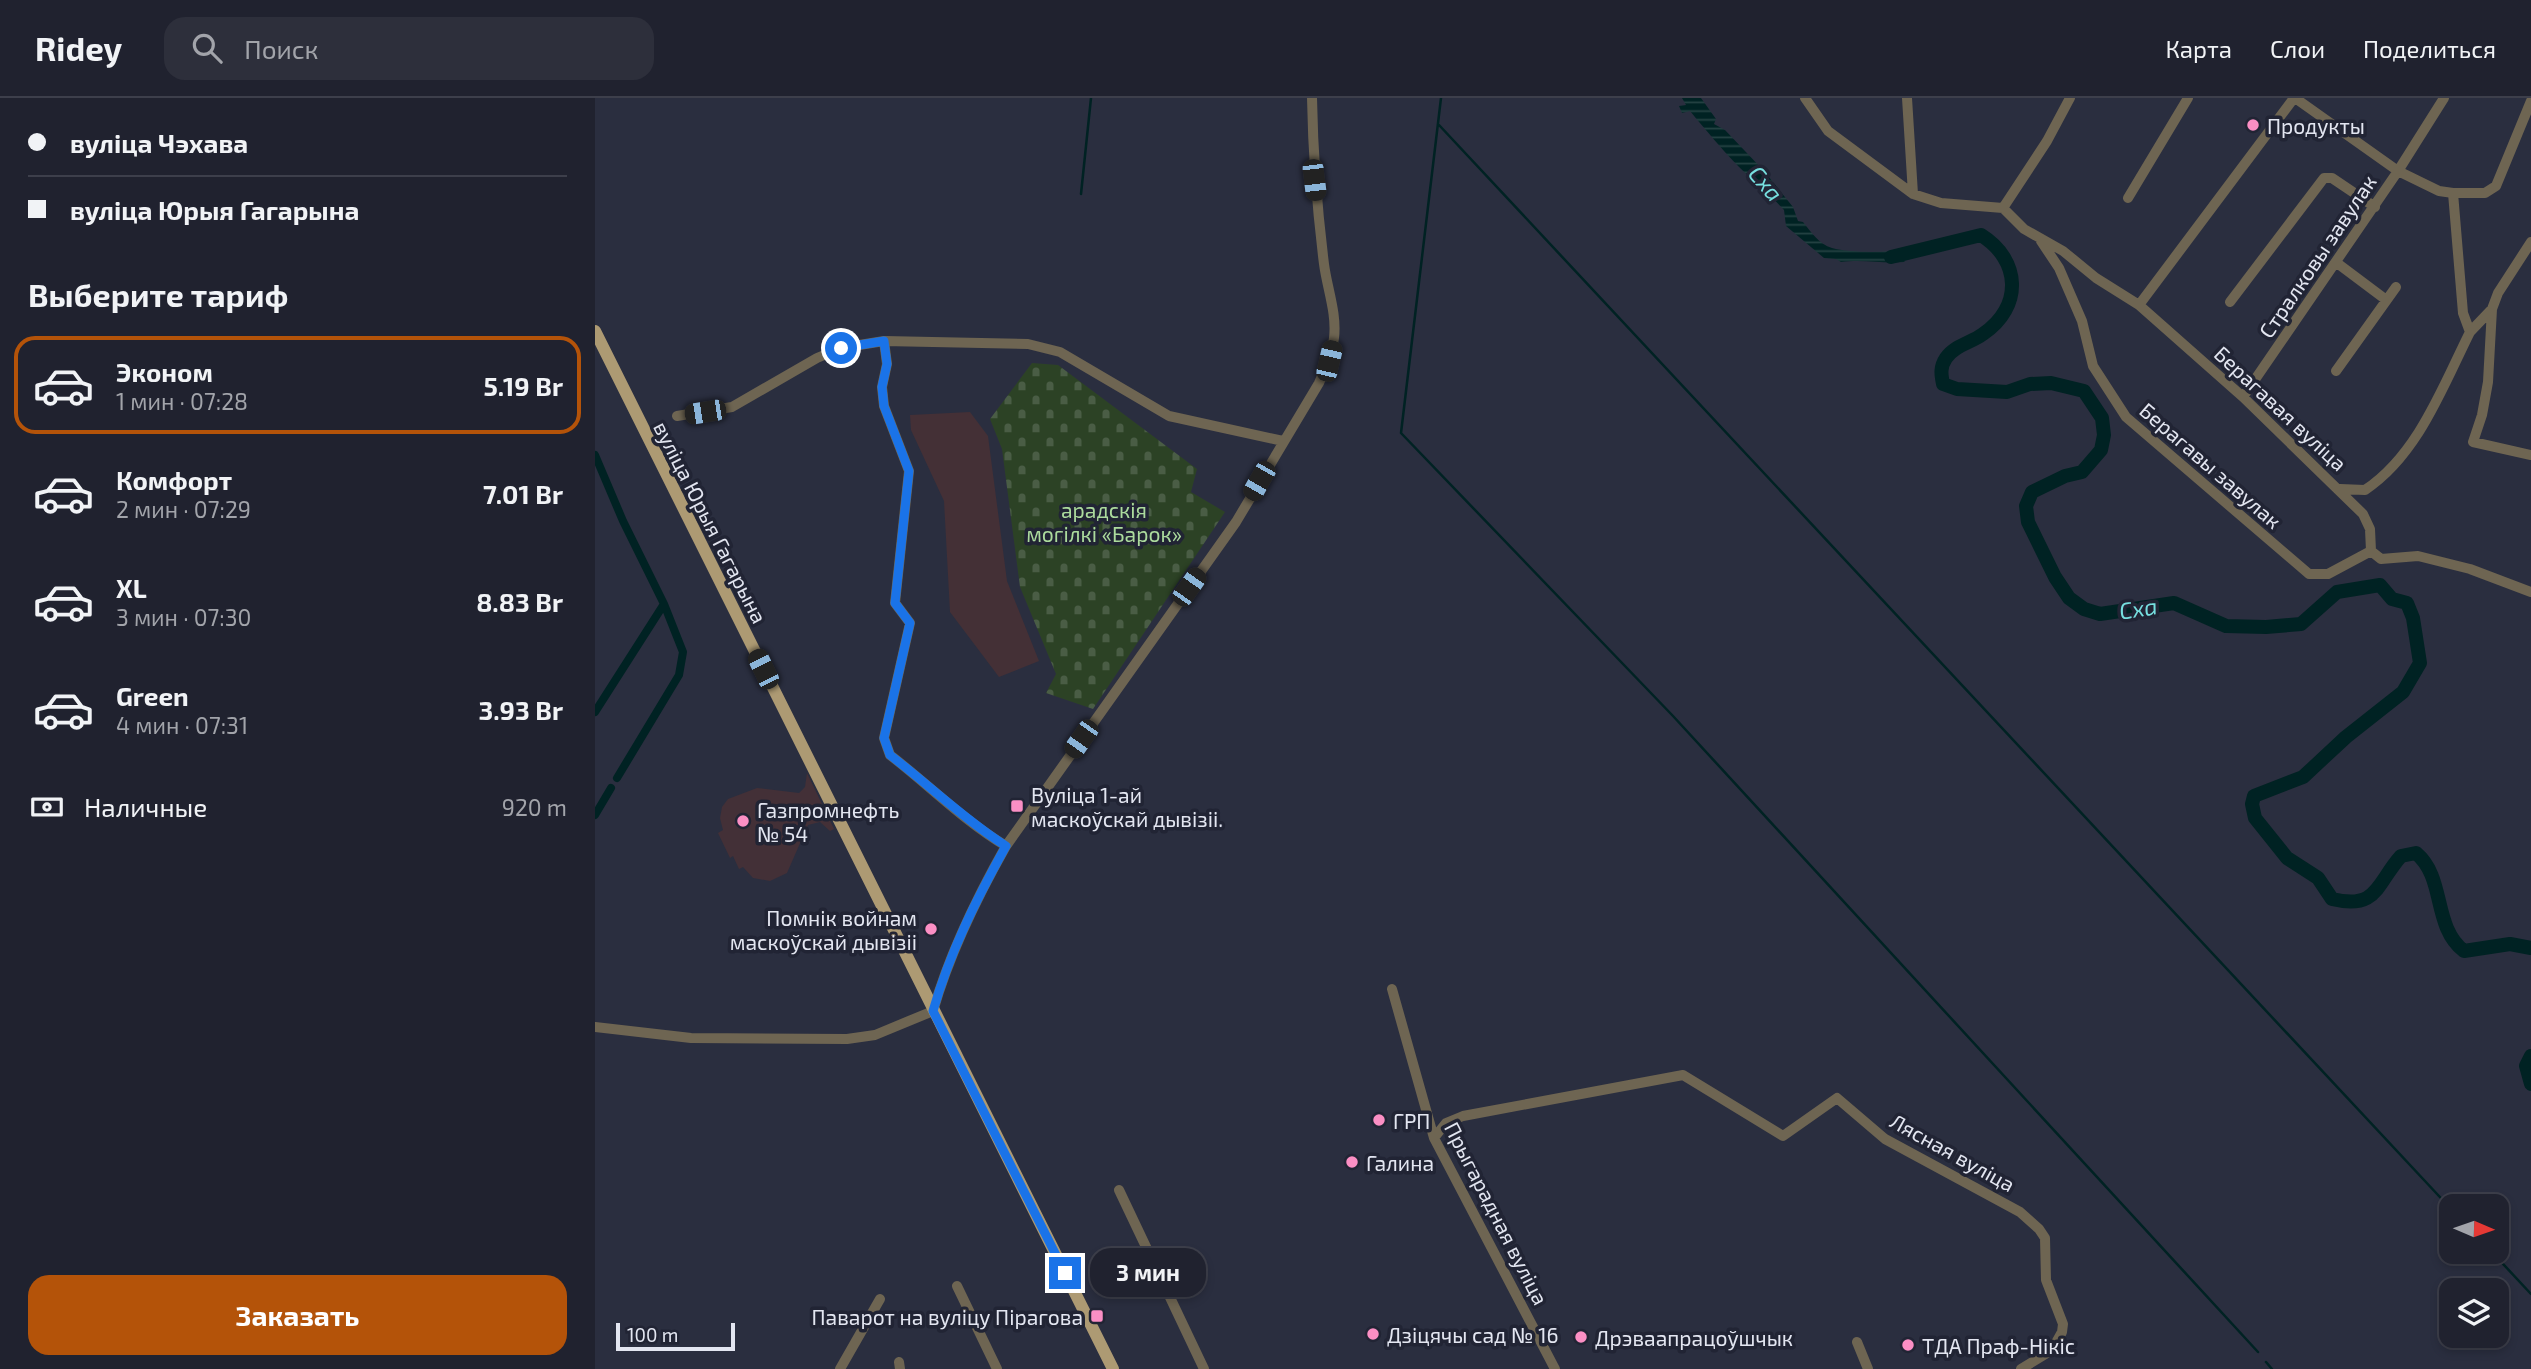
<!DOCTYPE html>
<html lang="ru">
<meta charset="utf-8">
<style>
:root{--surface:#20222f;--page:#2d2f3b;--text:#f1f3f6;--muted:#a2a4aa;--line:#3d3f4b;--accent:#b45309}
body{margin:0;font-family:"Exo 2",sans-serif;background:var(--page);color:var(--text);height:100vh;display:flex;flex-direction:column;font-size:26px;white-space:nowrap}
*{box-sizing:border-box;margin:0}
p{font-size:23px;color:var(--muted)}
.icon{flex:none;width:38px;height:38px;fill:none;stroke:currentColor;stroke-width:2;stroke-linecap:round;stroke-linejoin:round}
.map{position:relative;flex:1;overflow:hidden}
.panel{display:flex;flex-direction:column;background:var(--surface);width:595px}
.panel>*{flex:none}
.guide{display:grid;align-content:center;height:154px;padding:0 28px;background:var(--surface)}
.needle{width:46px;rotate:92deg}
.buttons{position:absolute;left:1844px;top:1096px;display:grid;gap:14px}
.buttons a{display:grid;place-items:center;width:70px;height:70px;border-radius:14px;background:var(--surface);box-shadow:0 4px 10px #0003,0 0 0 2px var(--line);font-size:35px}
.scale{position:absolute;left:21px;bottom:18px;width:119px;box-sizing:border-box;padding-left:7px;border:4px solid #e3e6f1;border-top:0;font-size:19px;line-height:24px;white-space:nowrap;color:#e3e6f1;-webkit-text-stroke:5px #212434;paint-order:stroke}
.end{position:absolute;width:32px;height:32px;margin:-16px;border:9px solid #1a73e8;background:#fff;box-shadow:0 0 0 4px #fff}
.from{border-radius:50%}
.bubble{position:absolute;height:49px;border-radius:21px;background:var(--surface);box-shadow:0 4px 10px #0003,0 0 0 2px var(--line);font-size:23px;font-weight:700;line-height:49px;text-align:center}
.car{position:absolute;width:21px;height:42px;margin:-21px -10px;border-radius:9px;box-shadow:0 0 5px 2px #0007;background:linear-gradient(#222 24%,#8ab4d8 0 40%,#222 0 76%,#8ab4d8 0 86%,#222 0)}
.guide b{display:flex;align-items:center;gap:24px;height:66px;font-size:26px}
.guide b+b{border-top:2px solid var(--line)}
.guide i{width:18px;height:18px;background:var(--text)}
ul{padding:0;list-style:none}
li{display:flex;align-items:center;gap:21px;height:98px;margin:0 14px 10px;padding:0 14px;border:4px solid transparent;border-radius:21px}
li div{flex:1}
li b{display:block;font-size:26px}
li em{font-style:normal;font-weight:700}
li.active{border-color:var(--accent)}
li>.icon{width:63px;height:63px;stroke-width:1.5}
h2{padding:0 28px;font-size:32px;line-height:84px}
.pay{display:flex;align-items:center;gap:18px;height:77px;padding:0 28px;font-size:26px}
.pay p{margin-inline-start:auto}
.action{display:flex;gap:14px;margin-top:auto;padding:14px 28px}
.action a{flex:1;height:80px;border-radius:21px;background:var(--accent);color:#fff;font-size:28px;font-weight:700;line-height:80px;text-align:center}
header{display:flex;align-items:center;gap:42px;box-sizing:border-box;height:98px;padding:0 35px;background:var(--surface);border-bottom:2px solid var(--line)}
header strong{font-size:33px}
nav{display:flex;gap:38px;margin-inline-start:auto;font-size:24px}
.search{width:490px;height:63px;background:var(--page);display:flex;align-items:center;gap:18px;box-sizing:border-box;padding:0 24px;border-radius:21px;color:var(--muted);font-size:26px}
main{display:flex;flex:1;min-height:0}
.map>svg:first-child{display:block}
.commercial{fill:#433037}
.industrial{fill:#443036}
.cemetery{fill:url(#cemetery-stones)}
.water{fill:url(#water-rules)}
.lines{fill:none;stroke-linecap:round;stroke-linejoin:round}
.stream{stroke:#002223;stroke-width:2.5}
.canal{stroke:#002223;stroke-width:8}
.river{stroke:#002223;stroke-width:14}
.minor{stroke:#6e6552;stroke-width:10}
.major{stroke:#ad9a73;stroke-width:12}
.route{stroke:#1a73e8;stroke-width:9}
.poi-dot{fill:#fb8fc4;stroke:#212434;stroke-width:2.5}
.labels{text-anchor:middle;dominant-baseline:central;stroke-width:7;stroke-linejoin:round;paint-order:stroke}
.poi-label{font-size:21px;fill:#e3e6f1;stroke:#212434;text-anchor:start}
.street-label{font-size:21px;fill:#e3e6f1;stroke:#212434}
.park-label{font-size:21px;fill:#acdb9d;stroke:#212434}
.water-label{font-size:23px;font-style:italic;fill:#76dfdf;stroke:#212434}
</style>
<header>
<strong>Ridey</strong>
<div class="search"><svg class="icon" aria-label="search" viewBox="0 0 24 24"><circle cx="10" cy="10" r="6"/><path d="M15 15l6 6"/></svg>Поиск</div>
<nav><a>Карта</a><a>Слои</a><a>Поделиться</a></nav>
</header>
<main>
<section class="panel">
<div class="guide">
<b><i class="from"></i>вуліца Чэхава</b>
<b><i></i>вуліца Юрыя Гагарына</b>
</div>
<h2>Выберите тариф</h2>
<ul>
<li class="active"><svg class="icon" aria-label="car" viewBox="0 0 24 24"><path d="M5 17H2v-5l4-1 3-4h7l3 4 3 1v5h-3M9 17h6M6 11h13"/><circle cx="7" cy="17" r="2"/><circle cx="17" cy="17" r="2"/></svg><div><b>Эконом</b><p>1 мин · 07:28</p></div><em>5.19 Br</em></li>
<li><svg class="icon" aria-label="car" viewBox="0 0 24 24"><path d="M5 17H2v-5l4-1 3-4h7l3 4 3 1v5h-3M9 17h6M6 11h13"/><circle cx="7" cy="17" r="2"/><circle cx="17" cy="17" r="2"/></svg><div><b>Комфорт</b><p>2 мин · 07:29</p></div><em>7.01 Br</em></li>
<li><svg class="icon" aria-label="car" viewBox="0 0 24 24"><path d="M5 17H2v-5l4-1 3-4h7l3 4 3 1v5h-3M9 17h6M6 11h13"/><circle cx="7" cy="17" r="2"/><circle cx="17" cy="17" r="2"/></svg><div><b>XL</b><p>3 мин · 07:30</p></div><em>8.83 Br</em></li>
<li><svg class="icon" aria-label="car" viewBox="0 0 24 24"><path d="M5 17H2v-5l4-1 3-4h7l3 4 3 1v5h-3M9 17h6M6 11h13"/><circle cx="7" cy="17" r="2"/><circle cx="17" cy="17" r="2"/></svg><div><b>Green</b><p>4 мин · 07:31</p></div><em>3.93 Br</em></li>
</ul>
<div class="pay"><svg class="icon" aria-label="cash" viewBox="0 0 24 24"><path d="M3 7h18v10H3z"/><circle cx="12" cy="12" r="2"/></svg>Наличные<p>920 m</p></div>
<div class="action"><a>Заказать</a></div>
</section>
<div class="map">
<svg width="1936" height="1271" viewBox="0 0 1936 1271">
<defs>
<pattern id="cemetery-stones" width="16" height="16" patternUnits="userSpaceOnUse" patternTransform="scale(1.75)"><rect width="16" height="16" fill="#2c4225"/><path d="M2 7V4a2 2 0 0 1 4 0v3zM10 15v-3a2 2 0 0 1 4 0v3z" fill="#4a5d45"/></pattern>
<pattern id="water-rules" width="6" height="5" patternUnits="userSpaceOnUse" patternTransform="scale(1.75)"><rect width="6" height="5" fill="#002223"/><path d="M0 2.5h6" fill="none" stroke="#254243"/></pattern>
</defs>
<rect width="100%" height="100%" fill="#2a2e3f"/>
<path class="commercial" d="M 212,675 L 239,731 L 235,733 L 225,724 L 213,727 L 192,775 L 175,783 L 158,780 L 148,769 L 144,771 L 138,758 L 135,760 L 123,735 L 128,732 L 125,720 L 127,709 L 133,701 L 162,690 L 204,695 L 210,689 Z"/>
<path class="industrial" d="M 375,314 L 393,338 L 412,483 L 444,563 L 404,579 L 355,514 L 349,403 L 316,332 L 315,317 Z"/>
<path class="cemetery" d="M 437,265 L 463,267 L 602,371 L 596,394 L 630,414 L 498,611 L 451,595 L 461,576 L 425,489 L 407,351 L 395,321 Z"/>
<path class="water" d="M 1087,0 L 1106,0 L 1121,21 L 1119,26 L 1130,32 L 1169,73 L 1198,109 L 1203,123 L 1208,124 C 1216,134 1224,146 1237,150 C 1256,155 1293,155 1311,151 L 1315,158 L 1309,164 C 1287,166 1269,161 1246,164 L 1241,161 L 1229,160 L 1191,128 L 1189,112 L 1171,93 L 1164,94 L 1163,85 C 1148,77 1109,30 1095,13 L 1087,15 L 1084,8 L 1091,7 Z"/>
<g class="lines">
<path class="stream" d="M 846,0 L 806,335 L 1078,618 L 1663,1254
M 844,27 L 1857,1112
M 486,96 L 496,0
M 1896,1153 L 1936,1196
M 1671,1264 L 1677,1271"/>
<path class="canal" d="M 0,357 L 28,423 L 69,506 L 0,614
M 22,680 L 84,577 L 88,554 L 69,506
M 0,717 L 16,690"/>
<path class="river" d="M 1296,159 L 1386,137 C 1426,162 1428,209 1388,236 C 1376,245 1360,247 1351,260 C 1345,269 1346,276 1348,286 L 1362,291 L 1412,294 L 1435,286 L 1456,285 L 1489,293 L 1507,320 L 1509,337 L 1506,352 L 1487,374 L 1470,378 L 1437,394 L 1431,408 L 1433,424 L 1460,479 L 1474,500 L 1489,511 L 1505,516 L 1579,505 L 1631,528 L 1671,529 L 1706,526 L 1742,494 L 1785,487 L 1797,501 L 1812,505 L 1818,520 L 1825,565 L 1808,594 L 1751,639 L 1708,679 L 1659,698 L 1657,706 L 1660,720 L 1692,760 L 1723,780 L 1737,801 C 1783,812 1781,786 1806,758 L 1821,755 C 1851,780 1837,828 1869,853 L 1915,846 L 1936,850
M 1936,958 L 1931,968 L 1936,986"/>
<path class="minor" d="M 1210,0 L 1233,33 L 1318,96 L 1346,105 L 1408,110
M 1312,0 L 1318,96
M 1858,95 L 1890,95 L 1901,88 L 1936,3
M 1533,100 L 1593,0
M 1408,110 L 1429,131 L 1468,153 L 1501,180 L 1544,207 L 1648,299 L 1768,416 L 1775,431 L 1776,453 L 1786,461 L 1823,458 L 1875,471 L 1936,494
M 1408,110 L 1452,43 L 1475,0
M 1446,143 L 1464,170 L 1487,223 L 1498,268 L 1531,319 L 1714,476 L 1733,476 L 1776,453
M 1936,144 L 1903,195 L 1897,211 L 1893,284 L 1887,317 L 1878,344 L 1936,357
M 1742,165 L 1790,201
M 1635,204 L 1729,80 L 1737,80 L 1780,109
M 1544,207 L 1699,0
M 1875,234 L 1897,211
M 289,243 L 292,266 L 287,289 L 289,308 L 314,373 L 300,505 L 315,525 L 289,640 L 295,657 C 334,687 369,723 411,748
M 1741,273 L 1801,189
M 1648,299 L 1803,73 L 1700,0
M 82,318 L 137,309 L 222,260 L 246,250 L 289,243 L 433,246 L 465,254 L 574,318 L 688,343
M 1745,391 L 1770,392 C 1823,357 1848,288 1875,234 L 1868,215 L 1858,95 L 1844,93 L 1803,73 L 1849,0
M 797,891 L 839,1040 L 960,1271
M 0,929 L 96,940 L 252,941 L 280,937 L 338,913 C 355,854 381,801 411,748 L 641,424 L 724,285 C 730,271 737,256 739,240 C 742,215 732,190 729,166 C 722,110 718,56 717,0
M 839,1040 L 851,1025 L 868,1018 L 1088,977 L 1188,1038 L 1242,1000 L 1290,1041 L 1425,1114 L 1444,1131 L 1450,1140 L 1451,1182 L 1468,1226 L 1467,1234 L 1457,1252 L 1426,1271
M 524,1092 L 609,1271
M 362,1188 L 402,1271
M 1262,1244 L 1273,1271
M 304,1264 L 305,1271
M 245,1271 L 285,1201"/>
<path class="major" d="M 0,233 L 518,1271"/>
</g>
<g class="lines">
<path class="route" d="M 246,250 L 289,243 L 292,266 L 287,289 L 289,308 L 314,373 L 300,505 L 315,525 L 289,640 L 295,657 C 334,687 370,722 411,748 C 381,802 355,854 338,913 L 470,1175"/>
</g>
<g class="poi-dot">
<circle cx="1658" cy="27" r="7"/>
<rect x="415" y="701" width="14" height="14" rx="3.5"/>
<circle cx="148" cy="723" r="7"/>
<circle cx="336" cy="831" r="7"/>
<circle cx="784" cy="1022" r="7"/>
<circle cx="757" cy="1064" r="7"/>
<rect x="495" y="1211" width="14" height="14" rx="3.5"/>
<circle cx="778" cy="1236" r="7"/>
<circle cx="986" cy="1239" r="7"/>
<circle cx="1313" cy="1247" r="7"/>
</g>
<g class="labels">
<g class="poi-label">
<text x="1672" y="27">Продукты</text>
<text x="436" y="696">Вуліца 1-ай<tspan x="436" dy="24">маскоўскай дывізіі.</tspan></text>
<text x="162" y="711">Газпромнефть<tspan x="162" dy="24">№ 54</tspan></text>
<text x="322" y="819" text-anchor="end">Помнік войнам<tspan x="322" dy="24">маскоўскай дывізіі</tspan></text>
<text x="798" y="1022">ГРП</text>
<text x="771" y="1064">Галина</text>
<text x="488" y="1218" text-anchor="end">Паварот на вуліцу Пірагова</text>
<text x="792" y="1236">Дзіцячы сад № 16</text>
<text x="1000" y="1239">Дрэваапрацоўшчык</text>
<text x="1327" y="1247">ТДА Праф-Нікіс</text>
</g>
<g class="street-label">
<text transform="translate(1722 158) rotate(-56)">Стралковы завулак</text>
<text transform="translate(1686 310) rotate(43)">Берагавая вуліца</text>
<text transform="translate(1616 367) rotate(41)">Берагавы завулак</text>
<text transform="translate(116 424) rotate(63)">вуліца Юрыя Гагарына</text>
<text transform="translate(1358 1054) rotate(29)">Лясная вуліца</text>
<text transform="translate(902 1115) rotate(63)">Прыгарадная вуліца</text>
</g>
<g class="park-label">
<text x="509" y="411">арадскія<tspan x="509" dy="24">могілкі «Барок»</tspan></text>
</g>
<g class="water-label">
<text transform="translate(1171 85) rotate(49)">Сха</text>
<text transform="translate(1543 510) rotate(-9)">Сха</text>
</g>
</g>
</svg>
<div class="buttons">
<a><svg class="needle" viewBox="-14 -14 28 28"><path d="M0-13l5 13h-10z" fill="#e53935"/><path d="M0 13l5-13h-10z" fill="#a2a4aa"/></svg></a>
<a><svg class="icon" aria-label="layers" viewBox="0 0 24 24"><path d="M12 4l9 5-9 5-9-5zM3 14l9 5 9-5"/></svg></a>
</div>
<div class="scale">100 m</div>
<i class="end from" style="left:246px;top:250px"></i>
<i class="end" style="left:470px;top:1175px"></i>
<div class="bubble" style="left:495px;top:1150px;width:116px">3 мин</div>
<i class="car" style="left:719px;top:82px;rotate:173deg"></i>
<i class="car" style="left:734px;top:263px;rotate:13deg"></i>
<i class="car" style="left:110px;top:314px;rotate:261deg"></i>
<i class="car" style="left:664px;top:383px;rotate:210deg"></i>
<i class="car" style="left:594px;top:489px;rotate:35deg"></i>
<i class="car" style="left:168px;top:571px;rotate:334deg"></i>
<i class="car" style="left:486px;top:641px;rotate:215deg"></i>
</div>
</main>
